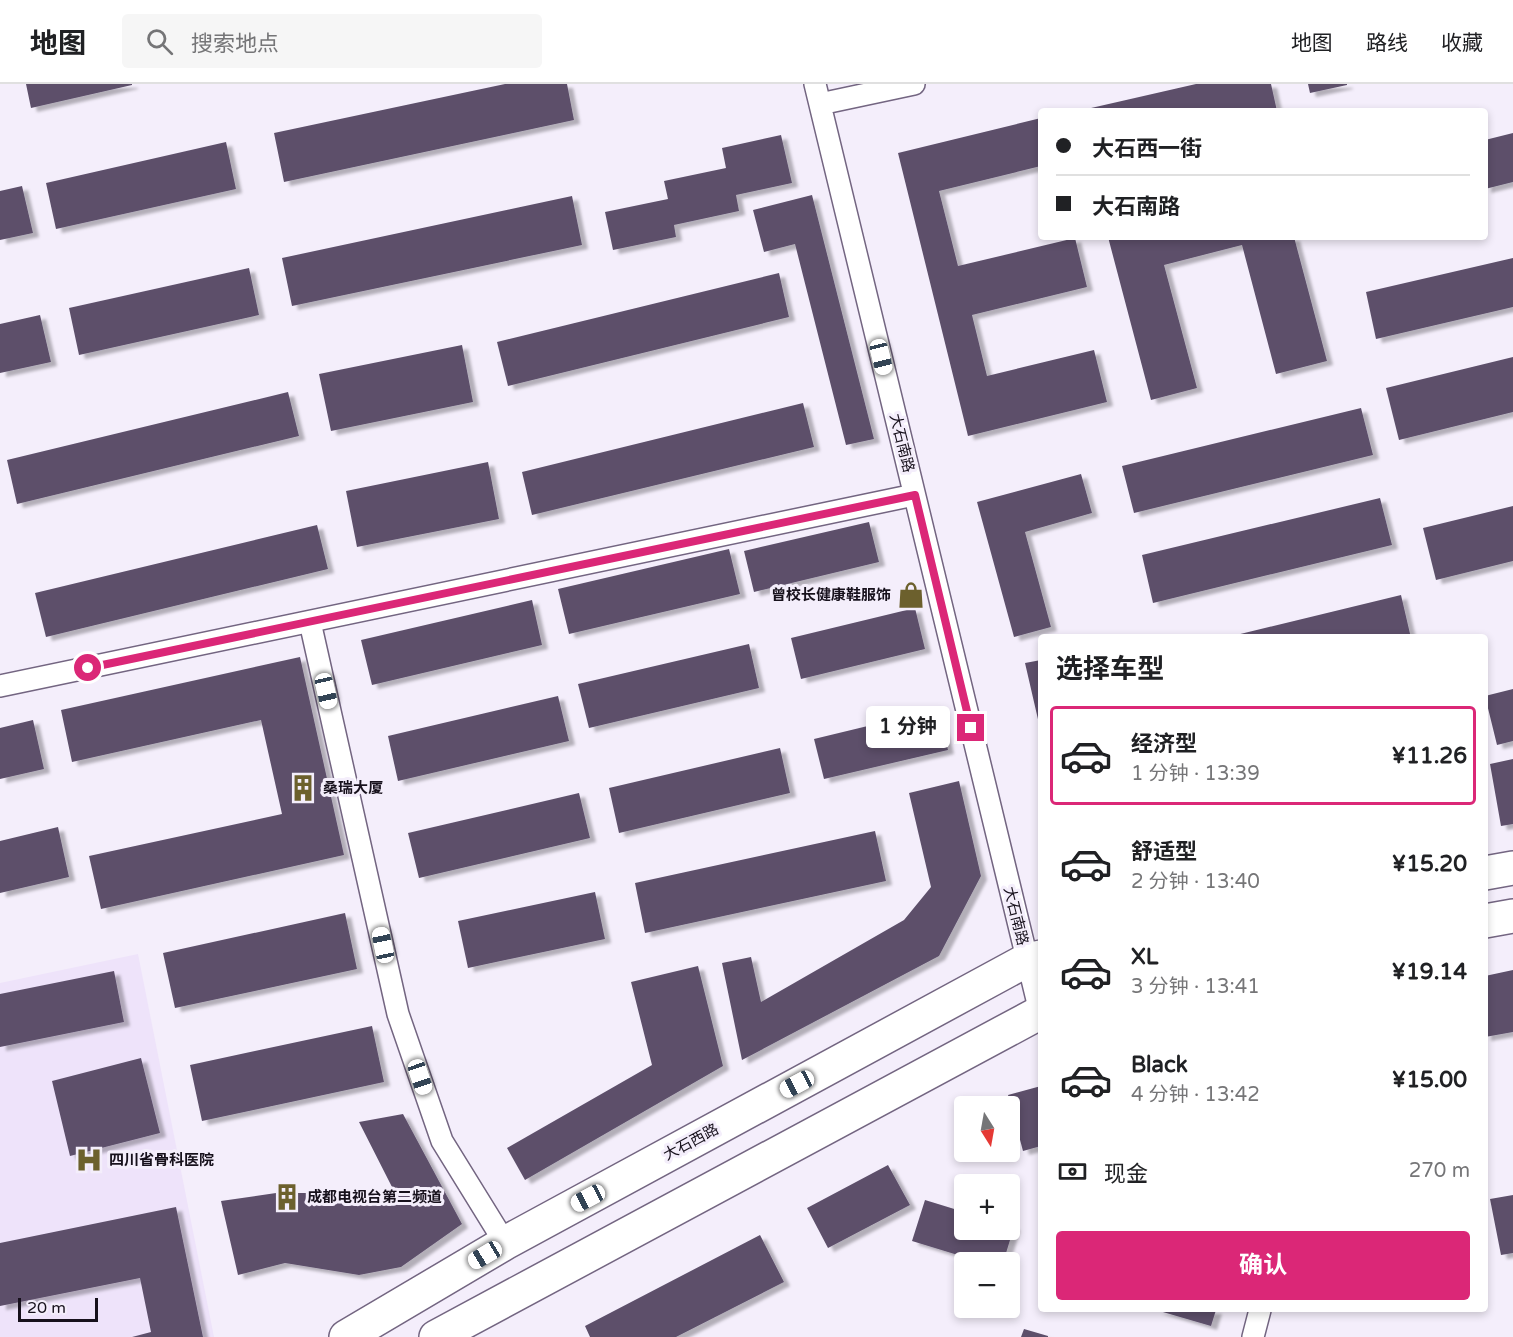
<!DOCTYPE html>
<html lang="zh">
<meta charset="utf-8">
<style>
:root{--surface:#fff;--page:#f6f6f6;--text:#202124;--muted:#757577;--line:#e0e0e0;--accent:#db2777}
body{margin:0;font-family:"Varela Round","Noto Sans SC",sans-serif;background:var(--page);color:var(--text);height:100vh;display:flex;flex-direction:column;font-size:22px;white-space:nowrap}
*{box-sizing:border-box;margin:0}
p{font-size:20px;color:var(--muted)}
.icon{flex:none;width:33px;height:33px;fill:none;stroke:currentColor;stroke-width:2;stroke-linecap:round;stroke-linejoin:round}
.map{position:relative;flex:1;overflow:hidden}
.drawer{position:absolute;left:1038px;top:550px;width:450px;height:678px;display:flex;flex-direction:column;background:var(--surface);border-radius:6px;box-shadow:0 3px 9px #0003}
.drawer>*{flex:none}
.banner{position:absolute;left:1038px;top:24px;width:450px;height:132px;border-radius:6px;box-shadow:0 3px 9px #0003;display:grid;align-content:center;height:132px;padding:0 18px;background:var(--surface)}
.needle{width:39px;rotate:169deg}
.controls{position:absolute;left:954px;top:1012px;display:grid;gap:12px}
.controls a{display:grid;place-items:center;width:66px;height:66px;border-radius:6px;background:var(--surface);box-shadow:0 3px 9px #0003;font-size:30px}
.scale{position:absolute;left:18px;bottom:15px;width:80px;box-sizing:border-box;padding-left:6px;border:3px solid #17111c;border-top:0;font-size:16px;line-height:21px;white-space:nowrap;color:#17111c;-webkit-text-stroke:4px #f4eefb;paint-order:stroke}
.end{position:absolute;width:27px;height:27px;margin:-14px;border:8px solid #db2777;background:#fff;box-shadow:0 0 0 3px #fff}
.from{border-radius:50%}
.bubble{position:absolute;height:42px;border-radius:6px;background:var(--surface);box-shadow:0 3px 9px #0003;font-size:20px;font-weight:700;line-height:42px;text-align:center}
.car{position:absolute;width:18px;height:36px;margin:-18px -9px;border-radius:8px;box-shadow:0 0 4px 2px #0007;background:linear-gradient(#fff 24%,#345 0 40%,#fff 0 76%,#345 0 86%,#fff 0)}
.banner b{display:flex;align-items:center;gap:21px;height:57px;font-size:22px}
.banner b+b{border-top:2px solid var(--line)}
.banner i{width:15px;height:15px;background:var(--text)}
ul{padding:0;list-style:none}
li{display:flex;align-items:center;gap:18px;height:99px;margin:0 12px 9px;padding:0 6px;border:3px solid transparent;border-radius:6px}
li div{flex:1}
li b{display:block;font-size:22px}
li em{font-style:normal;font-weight:700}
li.current{border-color:var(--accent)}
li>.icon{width:54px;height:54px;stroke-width:1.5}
h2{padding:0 18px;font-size:27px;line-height:72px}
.pay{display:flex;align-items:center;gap:15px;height:66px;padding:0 18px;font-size:22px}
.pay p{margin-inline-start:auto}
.cta{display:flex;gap:12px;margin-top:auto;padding:12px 18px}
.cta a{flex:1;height:69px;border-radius:6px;background:var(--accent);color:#fff;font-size:24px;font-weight:700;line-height:69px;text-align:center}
header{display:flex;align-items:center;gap:36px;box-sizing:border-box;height:84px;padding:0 30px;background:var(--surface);border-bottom:2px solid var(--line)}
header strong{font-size:28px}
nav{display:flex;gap:33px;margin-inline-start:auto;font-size:21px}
.search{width:420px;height:54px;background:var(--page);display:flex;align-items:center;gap:15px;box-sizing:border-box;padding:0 21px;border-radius:6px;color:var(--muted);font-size:22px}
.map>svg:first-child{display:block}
.built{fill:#eee3fa}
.building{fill:#5d506b;filter:url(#shadow)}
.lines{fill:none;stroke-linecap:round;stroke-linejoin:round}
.street-casing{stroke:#736581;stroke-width:24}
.primary-casing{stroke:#736581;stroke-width:36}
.street{stroke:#fff;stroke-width:21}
.primary{stroke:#fff;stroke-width:33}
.route{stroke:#db2777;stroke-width:8}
.labels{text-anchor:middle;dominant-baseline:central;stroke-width:6;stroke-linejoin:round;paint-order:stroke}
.street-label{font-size:15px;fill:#17111c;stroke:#f4eefb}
.poi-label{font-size:15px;font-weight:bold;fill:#17111c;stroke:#f4eefb;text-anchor:start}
</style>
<header>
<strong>地图</strong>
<div class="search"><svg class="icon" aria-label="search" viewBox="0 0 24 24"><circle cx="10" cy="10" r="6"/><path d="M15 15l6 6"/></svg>搜索地点</div>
<nav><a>地图</a><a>路线</a><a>收藏</a></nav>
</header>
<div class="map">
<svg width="1513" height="1253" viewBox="0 0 1513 1253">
<defs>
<filter id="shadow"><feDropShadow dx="6" dy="4" stdDeviation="1.5" flood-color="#0004"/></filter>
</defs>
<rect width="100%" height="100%" fill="#f4eefb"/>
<path class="built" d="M 138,870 L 214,1253 L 0,1253 L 0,899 Z"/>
<path class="building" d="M 26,0 L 132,0 L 132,1 L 31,24 Z
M 505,0 L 567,0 L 574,36 L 284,98 L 274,49 Z
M 1196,0 L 1271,0 L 1277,27 L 1078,27 Z
M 1308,0 L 1347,0 L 1347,1 L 1310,9 Z
M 1041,34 L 1041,82 L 939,107 L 958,182 L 1075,154 L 1087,203 L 972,231 L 987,292 L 1094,266 L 1107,318 L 968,352 L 898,69 Z
M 1513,49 L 1513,98 L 1485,105 L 1485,56 Z
M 781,51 L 792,99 L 736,111 L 739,127 L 674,141 L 676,153 L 613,166 L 605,128 L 668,115 L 664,97 L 726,84 L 722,64 Z
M 226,58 L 236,105 L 56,145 L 46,99 Z
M 22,102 L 33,149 L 0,156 L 0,107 Z
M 812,111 L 874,355 L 846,361 L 795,160 L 764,168 L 753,126 Z
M 572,112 L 582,161 L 292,222 L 282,174 Z
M 1108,153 L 1294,153 L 1327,277 L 1276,290 L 1242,161 L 1164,181 L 1197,304 L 1151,316 Z
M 1513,174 L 1513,223 L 1376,255 L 1366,208 Z
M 249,184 L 259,231 L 79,271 L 69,224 Z
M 779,189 L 789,233 L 508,302 L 497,258 Z
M 40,231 L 51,278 L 0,289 L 0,240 Z
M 462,261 L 473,318 L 331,347 L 319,290 Z
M 1513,273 L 1513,328 L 1399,356 L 1386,304 Z
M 288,308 L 299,352 L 17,420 L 7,376 Z
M 803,319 L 814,363 L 532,431 L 522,388 Z
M 1361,324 L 1373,371 L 1134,429 L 1122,382 Z
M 488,378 L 499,435 L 357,463 L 346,407 Z
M 1081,390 L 1092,429 L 1025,448 L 1051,543 L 1014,553 L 977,418 Z
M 1380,414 L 1392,461 L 1153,519 L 1142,471 Z
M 1513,422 L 1513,477 L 1436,496 L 1423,444 Z
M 869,438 L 879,478 L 754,508 L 744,467 Z
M 317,441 L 328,485 L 46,553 L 35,509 Z
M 729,465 L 740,510 L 569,550 L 558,505 Z
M 1401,511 L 1411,554 L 1228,554 L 1228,553 Z
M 532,516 L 542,561 L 372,601 L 361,556 Z
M 915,524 L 925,565 L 801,595 L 791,554 Z
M 749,560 L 759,604 L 589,644 L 578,600 Z
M 300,573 L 344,771 L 101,825 L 89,772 L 282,730 L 261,636 L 72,678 L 61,626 Z
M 1041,576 L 1041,644 L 1040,644 L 1025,579 Z
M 1513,605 L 1513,657 L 1497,661 L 1485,612 Z
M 558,612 L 569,657 L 398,697 L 388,652 Z
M 938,625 L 948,666 L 824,695 L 814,655 Z
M 33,636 L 44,685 L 0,695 L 0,644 Z
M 780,664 L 790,709 L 619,749 L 609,704 Z
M 1513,675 L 1513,740 L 1501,742 L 1490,680 Z
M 959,697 L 981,792 L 939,872 L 742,976 L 722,879 L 751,873 L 761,918 L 904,836 L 931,803 L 909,709 Z
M 579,709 L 590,754 L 419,794 L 408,749 Z
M 58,743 L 69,793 L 0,809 L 0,757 Z
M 875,747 L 886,797 L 645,849 L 635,799 Z
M 595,808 L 605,855 L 468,884 L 458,837 Z
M 345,829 L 357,885 L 175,924 L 163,869 Z
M 698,882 L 723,982 L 525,1096 L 507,1064 L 652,981 L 631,898 Z
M 1513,886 L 1513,948 L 1485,953 L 1485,892 Z
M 114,887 L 124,938 L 0,963 L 0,910 Z
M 372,942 L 384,998 L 202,1037 L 190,981 Z
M 141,974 L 160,1049 L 70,1072 L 52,997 Z
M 1041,1002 L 1041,1062 L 1023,1067 L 1008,1011 Z
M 403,1030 L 462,1140 L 401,1183 L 359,1191 L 285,1179 L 238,1191 L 221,1117 L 276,1109 L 313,1109 L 352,1121 L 392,1103 L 359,1038 Z
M 888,1081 L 910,1121 L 828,1164 L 807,1124 Z
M 1513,1111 L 1513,1169 L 1501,1171 L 1490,1115 Z
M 925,1116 L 964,1128 L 964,1146 L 1010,1146 L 1010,1141 L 1014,1143 L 1003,1179 L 984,1179 L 912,1157 Z
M 176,1123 L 203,1253 L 132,1253 L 151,1248 L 140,1194 L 0,1222 L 0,1159 Z
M 760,1151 L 784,1198 L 676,1253 L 590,1253 L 585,1242 Z
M 1156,1226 L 1216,1226 L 1211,1242 Z
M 1024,1245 L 1048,1252 L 1048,1253 L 1021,1253 Z"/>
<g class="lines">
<defs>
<path id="street" d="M 815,0 L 1040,928
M 820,20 L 914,0
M 310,538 L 398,930 L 442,1057 L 505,1159
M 0,602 L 914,411
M 1253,1253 L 1260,1226"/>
<path id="primary" d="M 1485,789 L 1513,784
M 1485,837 L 1513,832
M 346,1253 L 505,1159 L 1027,876 L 1041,873
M 436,1253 L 1041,928"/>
</defs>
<use href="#street" class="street-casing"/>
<use href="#primary" class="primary-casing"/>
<use href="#street" class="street"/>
<use href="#primary" class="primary"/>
</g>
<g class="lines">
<path class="route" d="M 88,584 L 915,411 L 971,644"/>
</g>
<defs>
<symbol id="shop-bare" viewBox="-9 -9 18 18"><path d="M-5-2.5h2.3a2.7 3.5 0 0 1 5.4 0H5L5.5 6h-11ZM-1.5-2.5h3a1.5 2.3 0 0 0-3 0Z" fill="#6c602d" stroke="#f4eefb" stroke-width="2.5" paint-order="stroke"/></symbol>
<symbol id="building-bare" viewBox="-9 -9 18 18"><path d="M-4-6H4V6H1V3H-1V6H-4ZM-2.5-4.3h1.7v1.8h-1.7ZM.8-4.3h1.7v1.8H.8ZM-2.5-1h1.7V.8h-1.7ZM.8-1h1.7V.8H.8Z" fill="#6c602d" stroke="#f4eefb" stroke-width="2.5" paint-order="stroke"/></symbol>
<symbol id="hospital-bare" viewBox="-9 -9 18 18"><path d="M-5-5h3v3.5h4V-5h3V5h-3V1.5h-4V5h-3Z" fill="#6c602d" stroke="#f4eefb" stroke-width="2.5" paint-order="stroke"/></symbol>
</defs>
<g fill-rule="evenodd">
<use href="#shop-bare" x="892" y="492" width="38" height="38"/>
<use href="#building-bare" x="284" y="685" width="38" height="38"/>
<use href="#hospital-bare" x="70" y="1057" width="38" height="38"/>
<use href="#building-bare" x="268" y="1094" width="38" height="38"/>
</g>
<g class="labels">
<g class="street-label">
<text transform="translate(902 359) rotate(76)">大石南路</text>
<text transform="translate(1016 832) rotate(76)">大石南路</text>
<text transform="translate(691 1058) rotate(-28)">大石西路</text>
</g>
<g class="poi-label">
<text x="891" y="511" text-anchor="end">曾校长健康鞋服饰</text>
<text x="323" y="704">桑瑞大厦</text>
<text x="109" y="1076">四川省骨科医院</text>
<text x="307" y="1113">成都电视台第二频道</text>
</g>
</g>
</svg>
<div class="controls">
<a><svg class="needle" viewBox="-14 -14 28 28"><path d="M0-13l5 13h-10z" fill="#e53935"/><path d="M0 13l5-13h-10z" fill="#757577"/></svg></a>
<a>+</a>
<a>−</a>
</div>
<div class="scale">20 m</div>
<i class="end from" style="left:88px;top:584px"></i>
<i class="end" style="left:971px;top:644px"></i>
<div class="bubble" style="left:866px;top:622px;width:84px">1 分钟</div>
<i class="car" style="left:881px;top:273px;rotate:166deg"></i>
<i class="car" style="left:326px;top:607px;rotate:167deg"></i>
<i class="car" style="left:383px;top:861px;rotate:348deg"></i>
<i class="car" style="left:420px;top:993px;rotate:161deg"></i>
<i class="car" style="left:797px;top:1000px;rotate:242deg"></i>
<i class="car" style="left:588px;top:1114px;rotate:242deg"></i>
<i class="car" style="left:485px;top:1171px;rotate:239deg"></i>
<div class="banner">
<b><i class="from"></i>大石西一街</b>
<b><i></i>大石南路</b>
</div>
<section class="drawer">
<h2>选择车型</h2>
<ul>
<li class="current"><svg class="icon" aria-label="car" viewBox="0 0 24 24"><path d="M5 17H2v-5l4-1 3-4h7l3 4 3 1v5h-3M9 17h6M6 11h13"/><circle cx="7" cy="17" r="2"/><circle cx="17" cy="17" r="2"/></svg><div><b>经济型</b><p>1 分钟 · 13:39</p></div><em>¥11.26</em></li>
<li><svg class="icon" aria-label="car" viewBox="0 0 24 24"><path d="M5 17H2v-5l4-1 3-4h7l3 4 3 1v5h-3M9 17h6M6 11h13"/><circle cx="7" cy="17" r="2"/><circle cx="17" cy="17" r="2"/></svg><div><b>舒适型</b><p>2 分钟 · 13:40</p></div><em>¥15.20</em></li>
<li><svg class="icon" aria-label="car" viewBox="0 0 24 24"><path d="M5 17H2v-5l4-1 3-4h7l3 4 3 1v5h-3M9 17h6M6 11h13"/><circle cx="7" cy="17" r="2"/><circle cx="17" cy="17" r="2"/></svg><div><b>XL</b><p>3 分钟 · 13:41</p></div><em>¥19.14</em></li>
<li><svg class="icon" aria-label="car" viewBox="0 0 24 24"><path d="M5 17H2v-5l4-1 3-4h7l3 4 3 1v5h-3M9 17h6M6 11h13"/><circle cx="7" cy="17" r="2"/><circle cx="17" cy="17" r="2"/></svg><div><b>Black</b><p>4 分钟 · 13:42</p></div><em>¥15.00</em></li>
</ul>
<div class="pay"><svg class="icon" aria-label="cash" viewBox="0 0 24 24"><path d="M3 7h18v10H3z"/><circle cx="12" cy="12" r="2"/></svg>现金<p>270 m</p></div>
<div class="cta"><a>确认</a></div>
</section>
</div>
